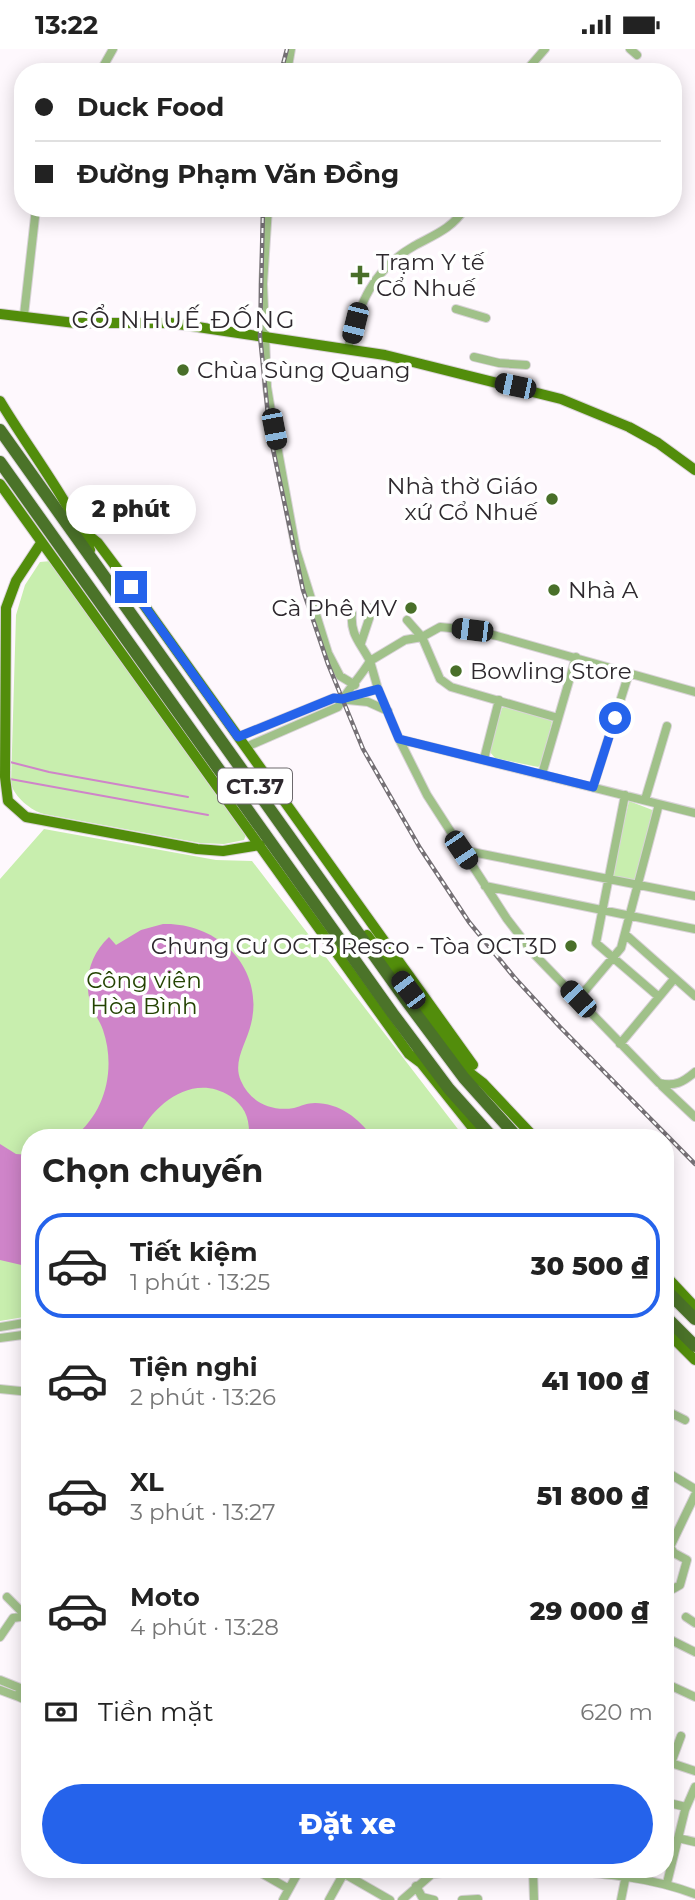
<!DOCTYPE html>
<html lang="vi">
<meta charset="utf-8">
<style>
:root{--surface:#fff;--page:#f2f2f2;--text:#222;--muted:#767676;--line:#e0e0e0;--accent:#2563eb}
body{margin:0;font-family:Montserrat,sans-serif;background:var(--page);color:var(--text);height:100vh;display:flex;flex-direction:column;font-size:26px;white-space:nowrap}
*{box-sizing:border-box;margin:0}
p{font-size:23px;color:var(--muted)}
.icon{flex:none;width:38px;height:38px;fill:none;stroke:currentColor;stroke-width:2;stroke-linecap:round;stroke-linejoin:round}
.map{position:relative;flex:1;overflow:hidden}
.side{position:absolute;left:21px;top:1080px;width:653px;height:749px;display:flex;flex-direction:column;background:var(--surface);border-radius:28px;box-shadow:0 4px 18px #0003}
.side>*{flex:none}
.guide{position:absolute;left:14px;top:14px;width:668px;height:154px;border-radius:28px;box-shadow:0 4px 18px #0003;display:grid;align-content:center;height:154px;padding:0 21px;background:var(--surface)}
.end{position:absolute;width:32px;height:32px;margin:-16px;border:9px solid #2563eb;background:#fff;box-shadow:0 0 0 4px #fff}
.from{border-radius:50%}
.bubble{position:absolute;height:49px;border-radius:24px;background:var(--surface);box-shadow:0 4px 18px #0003;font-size:23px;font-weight:800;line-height:49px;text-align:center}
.car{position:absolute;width:21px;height:42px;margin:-21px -10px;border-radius:9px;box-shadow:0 0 5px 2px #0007;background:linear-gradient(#222 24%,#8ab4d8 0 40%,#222 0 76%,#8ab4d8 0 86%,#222 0)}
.guide b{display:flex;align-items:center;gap:24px;height:66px;font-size:26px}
.guide b+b{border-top:2px solid var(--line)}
.guide i{width:18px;height:18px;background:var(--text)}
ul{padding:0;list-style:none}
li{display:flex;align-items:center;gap:21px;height:105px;margin:0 14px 10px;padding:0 7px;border:4px solid transparent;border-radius:28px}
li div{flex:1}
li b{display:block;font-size:26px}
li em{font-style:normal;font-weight:800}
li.active{border-color:var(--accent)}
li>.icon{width:63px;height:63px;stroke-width:1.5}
h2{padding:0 21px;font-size:32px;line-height:84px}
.pay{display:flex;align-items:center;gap:18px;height:77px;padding:0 21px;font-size:26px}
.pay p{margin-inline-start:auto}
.primary-button{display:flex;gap:14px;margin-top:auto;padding:14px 21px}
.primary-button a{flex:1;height:80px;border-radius:42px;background:var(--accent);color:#fff;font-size:28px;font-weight:800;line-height:80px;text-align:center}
.status{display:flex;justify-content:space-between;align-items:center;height:49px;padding:0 35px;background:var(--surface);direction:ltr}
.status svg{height:19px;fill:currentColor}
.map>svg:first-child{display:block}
.green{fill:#c8eeae}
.water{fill:#cf84c9}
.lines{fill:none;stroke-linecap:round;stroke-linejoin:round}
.stream{stroke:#cf84c9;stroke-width:2}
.minor-casing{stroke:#d9d3d8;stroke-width:10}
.major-casing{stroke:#d9d3d8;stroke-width:12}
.highway-casing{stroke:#d9d3d8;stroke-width:14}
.minor{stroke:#a0c189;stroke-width:8}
.major{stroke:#528d0b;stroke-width:10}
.highway{stroke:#4b7329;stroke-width:12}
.rail-casing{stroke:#757075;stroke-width:4.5}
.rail{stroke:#fff;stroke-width:2;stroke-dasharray:5;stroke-linecap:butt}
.route{stroke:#2563eb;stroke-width:9}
.poi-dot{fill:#496f29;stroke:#fff;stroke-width:2.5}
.labels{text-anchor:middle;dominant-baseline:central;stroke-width:7;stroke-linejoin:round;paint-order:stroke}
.shield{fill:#fff;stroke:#6d696d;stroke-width:2}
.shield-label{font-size:21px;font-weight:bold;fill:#2e292e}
.poi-label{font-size:23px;fill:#2e292e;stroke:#fff;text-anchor:start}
.park-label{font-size:23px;fill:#244302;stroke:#fff}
.neighbourhood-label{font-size:24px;letter-spacing:2px;fill:#2e292e;stroke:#fff}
</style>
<div class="status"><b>13:22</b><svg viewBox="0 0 49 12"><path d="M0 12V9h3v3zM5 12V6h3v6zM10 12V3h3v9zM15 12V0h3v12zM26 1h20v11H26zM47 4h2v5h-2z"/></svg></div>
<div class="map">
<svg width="695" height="1851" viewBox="0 0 695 1851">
<rect width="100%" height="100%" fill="#fef8fd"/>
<path class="green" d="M 51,512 L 246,786 L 244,791 L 224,795 L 200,794 L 44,765 C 31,762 14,747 11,735 L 16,566 L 25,536 L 40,513 Z
M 506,657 L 550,670 L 552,673 L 542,715 L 538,718 L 495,709 L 489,702 L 502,659 Z
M 629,752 L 655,762 L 637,833 L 611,828 Z
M 44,780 L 216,811 L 252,812 L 464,1088 L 30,1088 L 30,1267 L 0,1272 L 0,830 Z"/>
<path class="water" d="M 163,875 C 218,873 265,919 251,975 C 247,993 232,1013 241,1032 C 250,1053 271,1063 294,1059 C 301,1057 307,1054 315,1054 C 339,1054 359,1069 372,1088 L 249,1088 C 250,1070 245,1057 230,1047 C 193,1023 153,1055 138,1088 L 74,1088 C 106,1063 116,1019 103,981 C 100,972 94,965 91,956 C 83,931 90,906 109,888 L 116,896 L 141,881 Z
M 0,1095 L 16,1105 L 30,1106 L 30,1218 L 0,1211 Z"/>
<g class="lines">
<path class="stream" d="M 10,713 L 49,723 L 188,748
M 10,730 L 208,766"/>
<defs>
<path id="minor" d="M 630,0 L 637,6
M 100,23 L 113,0
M 287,23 L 291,0
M 525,23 L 545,0
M 268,159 L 263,235 L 267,338 L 274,380 L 296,501 L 328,604 L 340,627 L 355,636
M 456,260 L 486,269
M 24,266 L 36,159
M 348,299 C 359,256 372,221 414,197 C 434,186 452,180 465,159
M 474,308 L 499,314 L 526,316
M 407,571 L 422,588 L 440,630 L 451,638 L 558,669
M 361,594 L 370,567 L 370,559
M 378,640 L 399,690 L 695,764
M 348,651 L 368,653 L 388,662
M 238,688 L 334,649 L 342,650 L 378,640 L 370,612 L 405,591 L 422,588 L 440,578 L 472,581 L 497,587 L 695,643
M 399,690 L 427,746 L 507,870 L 534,905 L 659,1034 C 675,1038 683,1033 695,1023
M 246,698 L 338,658 C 346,642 360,629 370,612 C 360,593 350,586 352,564
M 484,710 L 499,651
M 542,725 L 576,608
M 593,738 L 629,624
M 625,746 L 596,894 L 659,948
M 645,751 L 667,677
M 462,801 L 695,847
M 485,837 L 695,880
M 626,886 L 695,947
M 578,950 L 621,899 L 659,755
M 620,995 L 674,930
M 662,1037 L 695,1068
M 0,1278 L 30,1273
M 0,1289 L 30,1285
M 0,1340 L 30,1343
M 665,1361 L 685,1371
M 665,1422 L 695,1440
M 665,1535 L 673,1540 L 680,1536 L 687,1511 L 674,1504 L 670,1498 L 695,1446
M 7,1548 L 30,1571
M 686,1568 L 695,1574
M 0,1588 L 13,1569 L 20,1568 L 23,1565
M 671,1591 L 695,1603
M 0,1631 L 20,1639 L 19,1648 L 30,1653
M 665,1634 L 695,1648
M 0,1641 L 19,1648
M 665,1712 L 695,1722
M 671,1714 L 681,1687
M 665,1753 L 686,1758
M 678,1789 L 695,1793
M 254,1820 L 289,1840
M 336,1820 L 390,1851
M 533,1820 L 534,1851
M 543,1820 C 595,1824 645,1826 695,1845
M 667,1834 L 685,1761 L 695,1738
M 416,1837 L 422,1848 L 434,1851
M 283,1851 L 300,1820
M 329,1851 L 344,1824
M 402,1851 L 432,1825 L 480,1820
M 462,1851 L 478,1850
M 621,1851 L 626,1826"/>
<path id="major" d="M 0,265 L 75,274 L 171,274 L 385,306 L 561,350 L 629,378 L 658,394 L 695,421
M 0,352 C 30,402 66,447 90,501
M 0,435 L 409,1005 L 421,1014 L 480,1088
M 83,482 L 98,494 L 131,538 L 473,1016
M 41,494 L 16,532 L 6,559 L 5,728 L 8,752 L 26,768 L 197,800 L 223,802 L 260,796
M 367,886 L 470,1024 L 483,1034 L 534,1088
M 665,1226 L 695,1258
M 665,1281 L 695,1311"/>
<path id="highway" d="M 0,381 L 408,954 L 464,1029 L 517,1088
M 0,413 L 393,965 L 449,1040 L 492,1088
M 665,1240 L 695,1270
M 665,1267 L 695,1297"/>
</defs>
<use href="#minor" class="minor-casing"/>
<use href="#major" class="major-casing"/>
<use href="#highway" class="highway-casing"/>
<use href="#minor" class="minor"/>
<use href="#major" class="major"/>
<use href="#highway" class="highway"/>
<defs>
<path id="rail" d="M 281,23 L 287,0
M 263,159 L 260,287 L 270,386 L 303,541 L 328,615 L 363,700 L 420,799 L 469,873 L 514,928 L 560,978 L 695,1115"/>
</defs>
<use href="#rail" class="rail-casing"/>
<use href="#rail" class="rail"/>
</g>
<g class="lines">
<path class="route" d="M 131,538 L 238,688 L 334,649 L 342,650 L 378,640 L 399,690 L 593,738 L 615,669"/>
</g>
<g class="poi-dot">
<path d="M356.5 215.5h7v7h7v7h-7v7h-7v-7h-7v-7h7z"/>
<circle cx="183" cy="321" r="7"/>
<circle cx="552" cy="450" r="7"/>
<circle cx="554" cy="541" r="7"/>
<circle cx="411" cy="559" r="7"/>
<circle cx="456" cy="622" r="7"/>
<circle cx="571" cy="897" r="7"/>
</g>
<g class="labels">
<rect class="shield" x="218" y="719.5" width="74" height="35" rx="5"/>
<g class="shield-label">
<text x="255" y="737">CT.37</text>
</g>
<g class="poi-label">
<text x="376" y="213">Trạm Y tế<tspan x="376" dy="26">Cổ Nhuế</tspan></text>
<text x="197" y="321">Chùa Sùng Quang</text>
<text x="538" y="437" text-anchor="end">Nhà thờ Giáo<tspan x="538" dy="26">xứ Cổ Nhuế</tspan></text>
<text x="568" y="541">Nhà A</text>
<text x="397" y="559" text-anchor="end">Cà Phê MV</text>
<text x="470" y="622">Bowling Store</text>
<text x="557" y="897" text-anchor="end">Chung Cư OCT3 Resco - Tòa OCT3D</text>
</g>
<g class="park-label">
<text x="144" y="931">Công viên<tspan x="144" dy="26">Hòa Bình</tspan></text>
</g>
<g class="neighbourhood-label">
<text x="184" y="270">CỔ NHUẾ ĐỐNG</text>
</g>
</g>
</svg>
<i class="end from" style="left:615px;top:669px"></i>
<i class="end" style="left:131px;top:538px"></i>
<div class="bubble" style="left:66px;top:436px;width:130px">2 phút</div>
<i class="car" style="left:355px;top:274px;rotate:194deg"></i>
<i class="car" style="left:515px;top:337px;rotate:282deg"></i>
<i class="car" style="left:274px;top:380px;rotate:169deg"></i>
<i class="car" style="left:472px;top:581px;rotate:277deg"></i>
<i class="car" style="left:461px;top:801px;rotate:146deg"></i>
<i class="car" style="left:408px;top:941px;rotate:323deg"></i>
<i class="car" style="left:578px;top:950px;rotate:317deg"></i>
<div class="guide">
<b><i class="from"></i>Duck Food</b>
<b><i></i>Đường Phạm Văn Đồng</b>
</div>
<section class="side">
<h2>Chọn chuyến</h2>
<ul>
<li class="active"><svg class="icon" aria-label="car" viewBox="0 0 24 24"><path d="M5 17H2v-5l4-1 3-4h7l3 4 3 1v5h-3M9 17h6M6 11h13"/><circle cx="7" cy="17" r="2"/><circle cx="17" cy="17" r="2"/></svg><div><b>Tiết kiệm</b><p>1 phút · 13:25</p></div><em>30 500 ₫</em></li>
<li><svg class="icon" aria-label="car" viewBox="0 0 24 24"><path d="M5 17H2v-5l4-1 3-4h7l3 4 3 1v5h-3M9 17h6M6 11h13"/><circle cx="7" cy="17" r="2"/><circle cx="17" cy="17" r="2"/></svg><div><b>Tiện nghi</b><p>2 phút · 13:26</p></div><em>41 100 ₫</em></li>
<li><svg class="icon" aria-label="car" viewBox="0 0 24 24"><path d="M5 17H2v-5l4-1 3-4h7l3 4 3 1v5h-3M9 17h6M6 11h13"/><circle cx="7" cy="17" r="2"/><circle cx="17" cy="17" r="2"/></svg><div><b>XL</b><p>3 phút · 13:27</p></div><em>51 800 ₫</em></li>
<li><svg class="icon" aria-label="car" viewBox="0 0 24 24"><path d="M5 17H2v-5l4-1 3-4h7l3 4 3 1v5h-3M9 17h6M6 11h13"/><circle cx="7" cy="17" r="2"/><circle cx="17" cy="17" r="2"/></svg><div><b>Moto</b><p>4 phút · 13:28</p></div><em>29 000 ₫</em></li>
</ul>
<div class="pay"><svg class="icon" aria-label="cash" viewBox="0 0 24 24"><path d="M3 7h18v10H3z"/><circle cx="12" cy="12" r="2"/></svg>Tiền mặt<p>620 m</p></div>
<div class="primary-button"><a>Đặt xe</a></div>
</section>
</div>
